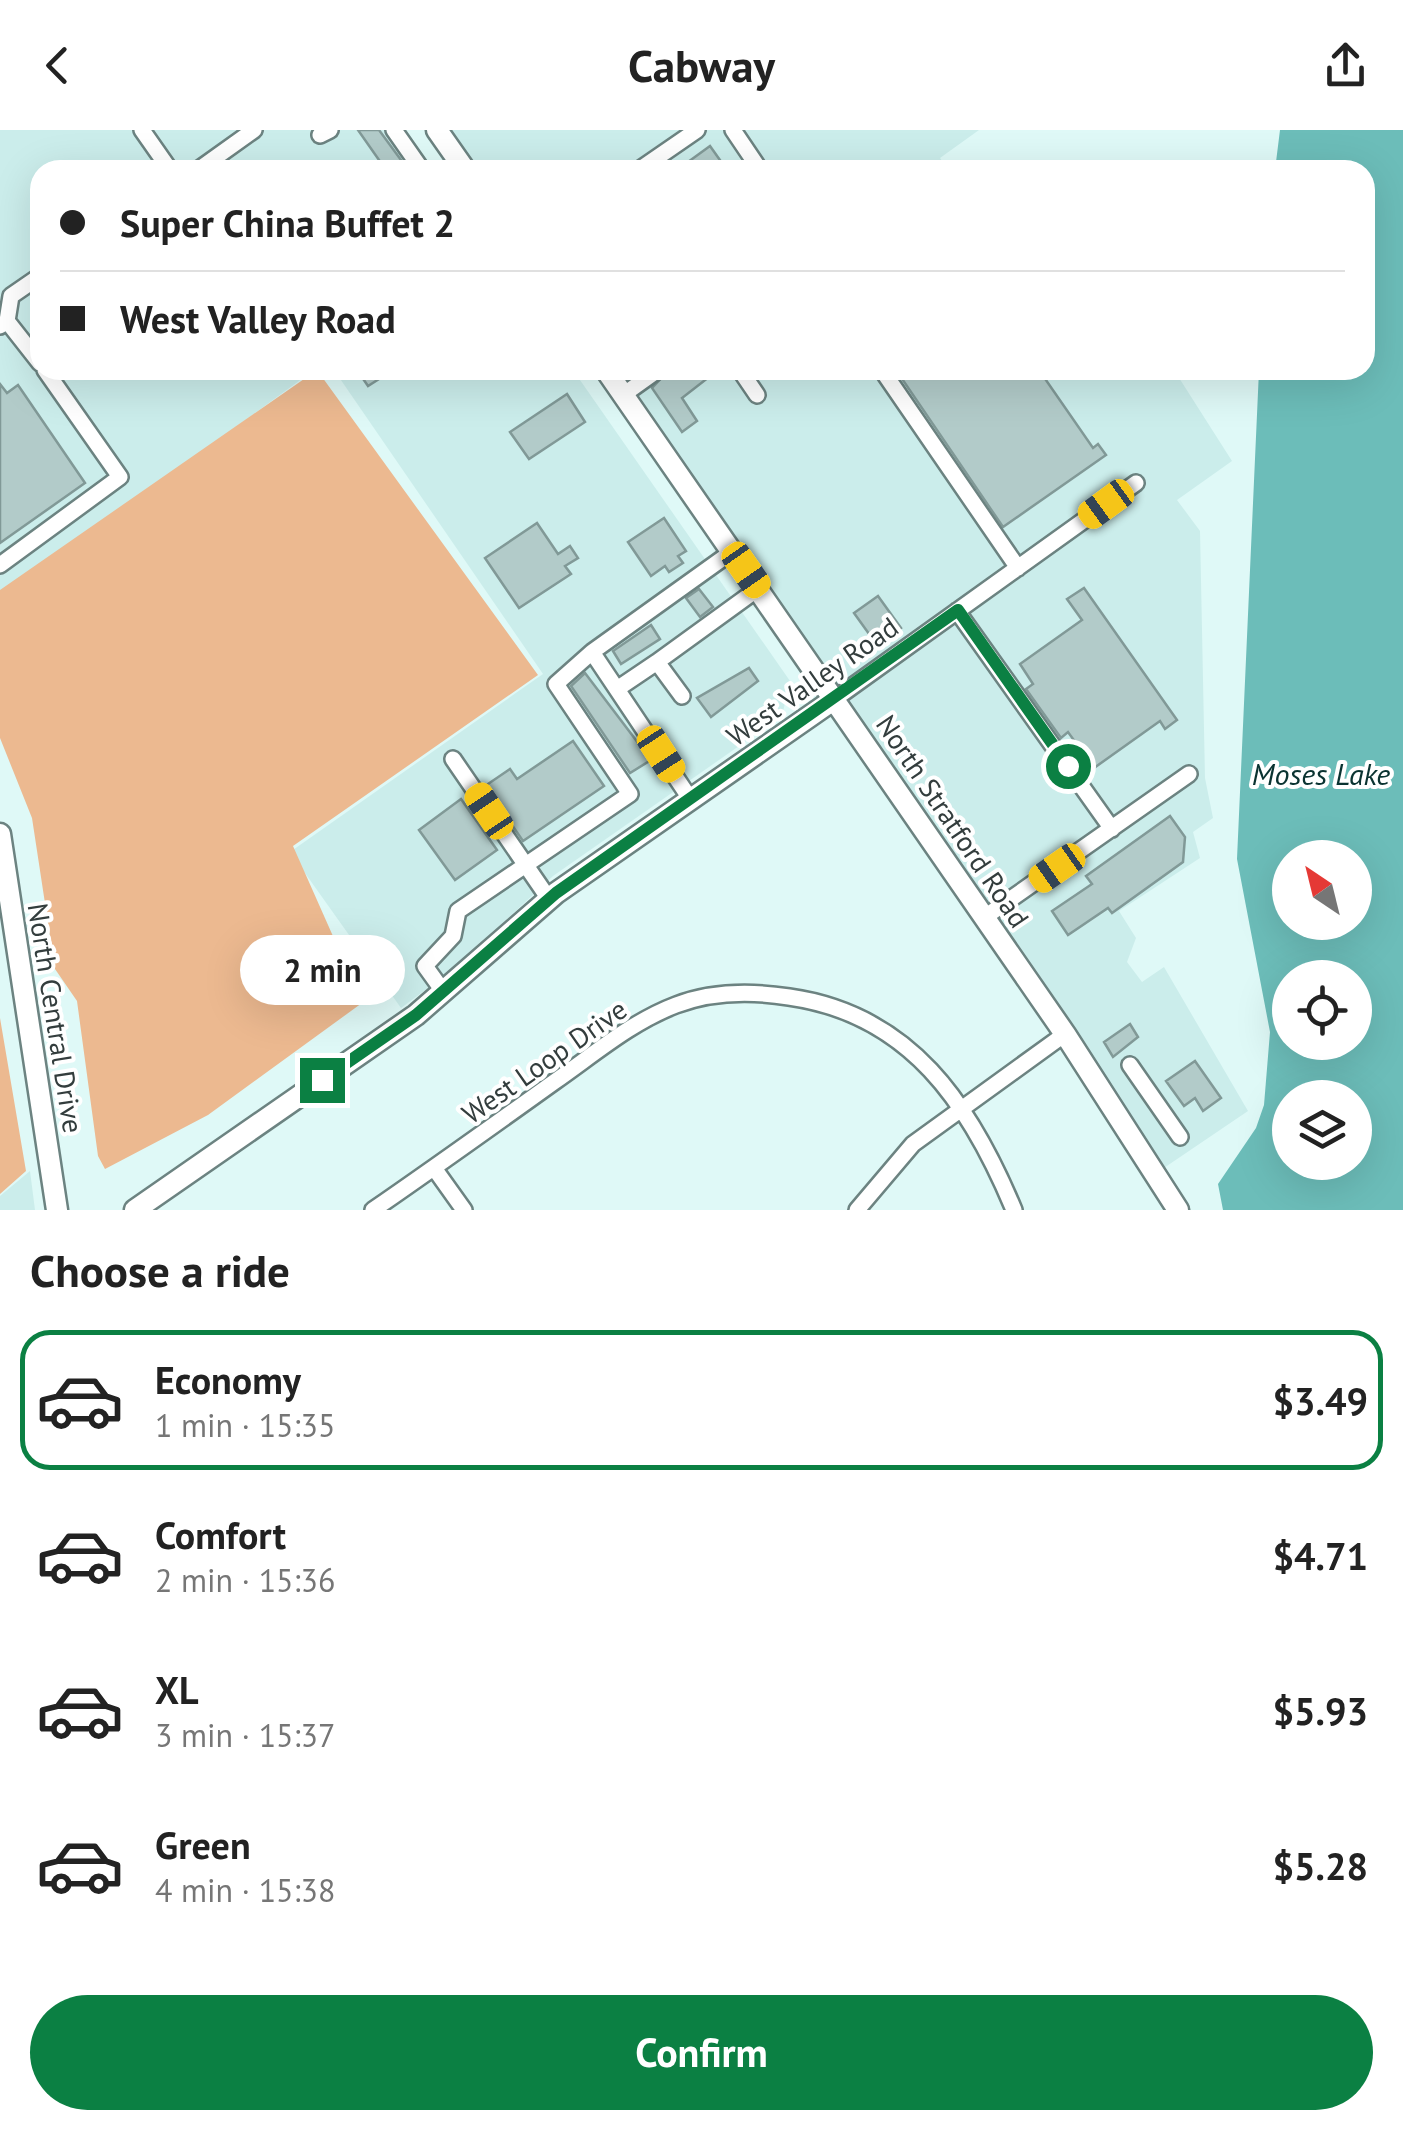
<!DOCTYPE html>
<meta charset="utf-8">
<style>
:root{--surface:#fff;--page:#f6f6f6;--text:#222;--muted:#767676;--line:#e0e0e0;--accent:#0b8043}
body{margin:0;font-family:"PT Sans",sans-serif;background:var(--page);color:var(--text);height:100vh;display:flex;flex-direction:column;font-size:38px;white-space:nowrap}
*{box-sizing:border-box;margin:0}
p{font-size:32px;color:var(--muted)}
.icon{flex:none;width:55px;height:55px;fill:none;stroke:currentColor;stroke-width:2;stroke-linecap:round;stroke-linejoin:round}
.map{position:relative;height:1080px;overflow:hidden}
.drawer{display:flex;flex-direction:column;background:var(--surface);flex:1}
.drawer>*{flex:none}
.banner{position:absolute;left:30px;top:30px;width:1345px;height:220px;border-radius:30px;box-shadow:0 10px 40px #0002;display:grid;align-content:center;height:220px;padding:0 30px;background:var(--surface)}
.needle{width:65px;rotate:325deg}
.buttons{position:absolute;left:1272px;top:710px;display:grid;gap:20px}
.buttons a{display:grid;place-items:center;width:100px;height:100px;border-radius:50%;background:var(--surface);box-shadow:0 10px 40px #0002;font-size:50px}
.end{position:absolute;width:45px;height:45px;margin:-22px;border:12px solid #0b8043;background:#fff;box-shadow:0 0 0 5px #fff}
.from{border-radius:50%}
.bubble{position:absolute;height:70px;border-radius:35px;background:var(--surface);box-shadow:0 10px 40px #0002;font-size:32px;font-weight:700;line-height:70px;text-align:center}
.car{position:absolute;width:30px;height:60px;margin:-30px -15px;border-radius:12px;box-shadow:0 0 8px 2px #0007;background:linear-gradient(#f5c518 24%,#345 0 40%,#f5c518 0 76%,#345 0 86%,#f5c518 0)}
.banner b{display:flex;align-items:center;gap:35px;height:95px;font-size:38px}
.banner b+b{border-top:2px solid var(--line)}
.banner i{width:25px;height:25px;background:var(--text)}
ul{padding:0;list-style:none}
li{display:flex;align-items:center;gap:30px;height:140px;margin:0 20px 15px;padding:0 10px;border:5px solid transparent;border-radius:30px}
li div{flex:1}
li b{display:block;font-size:38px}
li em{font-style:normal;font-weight:700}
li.on{border-color:var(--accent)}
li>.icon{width:90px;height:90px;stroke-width:1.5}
h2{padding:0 30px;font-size:45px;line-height:120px}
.cta{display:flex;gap:20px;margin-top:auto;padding:20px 30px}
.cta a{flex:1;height:115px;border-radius:60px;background:var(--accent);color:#fff;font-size:40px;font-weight:700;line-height:115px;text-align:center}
header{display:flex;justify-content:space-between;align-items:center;height:130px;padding:0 30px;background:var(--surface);font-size:45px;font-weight:700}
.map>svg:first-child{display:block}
.built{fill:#cbedeb}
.green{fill:#ecb990}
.water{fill:#6cbdb9;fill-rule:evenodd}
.building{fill:#b2cbc9;stroke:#819997;stroke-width:2.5}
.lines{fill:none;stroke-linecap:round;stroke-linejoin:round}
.minor-casing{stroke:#6c8381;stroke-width:20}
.major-casing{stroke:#6c8381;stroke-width:25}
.minor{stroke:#fff;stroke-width:15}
.major{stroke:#fff;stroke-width:20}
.route{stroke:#0b8043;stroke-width:12}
.labels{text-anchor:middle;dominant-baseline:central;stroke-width:8;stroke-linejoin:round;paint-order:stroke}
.street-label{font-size:28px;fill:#333d3d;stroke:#fff}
.water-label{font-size:30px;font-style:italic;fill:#0a3331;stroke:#fff}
</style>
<header><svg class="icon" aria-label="back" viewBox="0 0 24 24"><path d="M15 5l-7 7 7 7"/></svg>Cabway<svg class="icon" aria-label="share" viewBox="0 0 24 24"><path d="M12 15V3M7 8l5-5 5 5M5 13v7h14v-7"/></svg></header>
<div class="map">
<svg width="1403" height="1080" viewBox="0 0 1403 1080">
<rect width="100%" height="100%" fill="#dff9f7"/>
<path class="built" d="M 0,0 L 406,0 L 434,40 L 40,40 L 40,240 L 314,240 L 0,469 Z
M 437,0 L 979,0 L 940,28 L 948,40 L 465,40 Z
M 334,240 L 573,240 L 790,551 L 782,586 L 553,746 L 455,838 L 401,878 L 290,722 L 543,544 Z
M 606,240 L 1174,240 L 1232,331 L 1177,370 L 1200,401 L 1205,648 L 1213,688 L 1193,702 L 1200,728 L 1119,781 L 1136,808 L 1127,832 L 1142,852 L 1164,837 L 1248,981 L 1155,1044 Z
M 30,1041 L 35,1080 L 0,1080 L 0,1066 Z"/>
<path class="green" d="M 317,240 L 538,545 L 293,716 L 340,822 L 367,835 L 384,857 L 208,985 L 105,1039 L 98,1026 L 77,871 L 55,839 L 32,688 L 0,608 L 0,460 Z
M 0,888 L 26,1041 L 0,1064 Z"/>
<path class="water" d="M 1280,0 L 1403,0 L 1403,1080 L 1223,1080 L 1218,1054 L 1256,998 L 1264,975 L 1270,902 L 1237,729 L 1259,240 L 1365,240 L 1365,40 L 1275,40 ZM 1290,728 L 1355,728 L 1355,792 L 1290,792 ZM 1290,848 L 1355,848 L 1355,912 L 1290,912 ZM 1290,968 L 1355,968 L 1355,1032 L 1290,1032 Z"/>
<path class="building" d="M 358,0 L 379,0 L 401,30 L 386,40 Z
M 710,16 L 727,40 L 677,40 Z
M 357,240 L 393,240 L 368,256 Z
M 669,240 L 718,240 L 682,268 L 697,291 L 682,302 L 652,258 Z
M 896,240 L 1039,240 L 1093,318 L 1098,314 L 1106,325 L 1003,397 Z
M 0,254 L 7,263 L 18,255 L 85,353 L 0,413 Z
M 567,264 L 585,292 L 529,329 L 510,302 Z
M 664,388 L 686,421 L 678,426 L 683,433 L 669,442 L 665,436 L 651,446 L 628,412 Z
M 537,393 L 558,424 L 570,416 L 578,428 L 565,436 L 571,444 L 519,478 L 485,428 Z
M 1084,458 L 1177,590 L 1165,599 L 1160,591 L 1094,638 L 1068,602 L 1061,608 L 1026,559 L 1033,554 L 1020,534 L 1082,490 L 1067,469 Z
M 699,459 L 713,477 L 700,487 L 686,468 Z
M 878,466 L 901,498 L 877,515 L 854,483 Z
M 651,495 L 660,509 L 621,534 L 613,521 Z
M 749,538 L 758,551 L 711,587 L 697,568 Z
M 585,543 L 651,630 L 630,643 L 571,556 Z
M 573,611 L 604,656 L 523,711 L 485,656 L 510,639 L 517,649 Z
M 461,669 L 497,720 L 455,750 L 419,700 Z
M 1170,686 L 1185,707 L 1183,732 L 1112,783 L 1108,778 L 1068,805 L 1052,781 L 1092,754 L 1086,746 Z
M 1130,894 L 1138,907 L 1113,927 L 1104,912 Z
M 1195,931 L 1221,968 L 1203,981 L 1195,968 L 1184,976 L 1166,951 Z"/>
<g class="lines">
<defs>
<path id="minor" d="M 142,0 L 170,40
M 394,0 L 422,40
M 733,0 L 760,40
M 320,5 L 330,0
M 198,40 L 254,0
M 639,40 L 697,0
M 7,191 L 40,233
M 0,196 L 7,191 L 11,166 L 40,146
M 740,240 L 757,265
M 882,240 L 1018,438
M 623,265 L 658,240
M 0,435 L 120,347 L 45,240
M 957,481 L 1112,699
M 592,522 L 733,421
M 617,559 L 657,532
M 682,566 L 657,532 L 759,458
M 836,568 L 1136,353
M 453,629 L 549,769
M 985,787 L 1189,644
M 443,861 L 425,836 L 453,806 L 458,781 L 630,664 L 556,554 L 592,522 L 691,670
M 1130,935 L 1180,1007
M 434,1038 L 464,1080
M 373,1080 C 434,1038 494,995 554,952 C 593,925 631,892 676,875 C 713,861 751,861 789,867 C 910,884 970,974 1014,1080
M 857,1080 L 913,1014 L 1065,904"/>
<path id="major" d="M 437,0 L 465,40
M 606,240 L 1065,904 L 1178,1080
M 0,704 L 57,1080
M 135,1080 L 416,885 L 556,763 L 836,568"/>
</defs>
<use href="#minor" class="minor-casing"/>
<use href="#major" class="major-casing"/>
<use href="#minor" class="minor"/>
<use href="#major" class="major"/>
</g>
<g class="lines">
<path class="route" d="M 322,950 L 416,885 L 556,763 L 958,480 L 1068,636"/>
</g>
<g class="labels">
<g class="street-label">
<text transform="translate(812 551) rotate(-35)">West Valley Road</text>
<text transform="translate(953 691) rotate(56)">North Stratford Road</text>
<text transform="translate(56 888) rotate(81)">North Central Drive</text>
<text transform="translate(544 931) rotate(-35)">West Loop Drive</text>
</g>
<g class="water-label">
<text x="1321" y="643">Moses Lake</text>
</g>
</g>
</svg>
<div class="buttons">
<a><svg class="needle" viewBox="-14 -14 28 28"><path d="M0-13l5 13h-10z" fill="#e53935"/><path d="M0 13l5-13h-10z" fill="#767676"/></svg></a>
<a><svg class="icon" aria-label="locate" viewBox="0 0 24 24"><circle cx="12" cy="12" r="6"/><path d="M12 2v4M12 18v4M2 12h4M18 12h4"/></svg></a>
<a><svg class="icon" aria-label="layers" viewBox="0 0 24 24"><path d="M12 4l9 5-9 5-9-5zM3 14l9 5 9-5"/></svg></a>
</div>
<i class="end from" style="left:1068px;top:636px"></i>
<i class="end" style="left:322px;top:950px"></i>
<div class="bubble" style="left:240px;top:805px;width:165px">2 min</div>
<i class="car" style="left:1106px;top:374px;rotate:234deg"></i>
<i class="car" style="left:746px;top:440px;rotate:145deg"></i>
<i class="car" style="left:661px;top:624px;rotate:147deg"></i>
<i class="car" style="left:489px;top:681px;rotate:326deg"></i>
<i class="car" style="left:1057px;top:738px;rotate:235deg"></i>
<div class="banner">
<b><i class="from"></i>Super China Buffet 2</b>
<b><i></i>West Valley Road</b>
</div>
</div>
<section class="drawer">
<h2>Choose a ride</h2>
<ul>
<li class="on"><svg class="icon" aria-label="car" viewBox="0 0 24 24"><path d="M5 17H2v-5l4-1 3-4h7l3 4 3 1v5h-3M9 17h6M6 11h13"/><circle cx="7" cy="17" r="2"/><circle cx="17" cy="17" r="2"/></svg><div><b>Economy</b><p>1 min · 15:35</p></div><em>$3.49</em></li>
<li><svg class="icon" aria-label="car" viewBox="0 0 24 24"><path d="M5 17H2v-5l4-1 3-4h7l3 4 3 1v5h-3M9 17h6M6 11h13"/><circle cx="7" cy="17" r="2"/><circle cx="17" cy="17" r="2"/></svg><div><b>Comfort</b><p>2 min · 15:36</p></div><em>$4.71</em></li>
<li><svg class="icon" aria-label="car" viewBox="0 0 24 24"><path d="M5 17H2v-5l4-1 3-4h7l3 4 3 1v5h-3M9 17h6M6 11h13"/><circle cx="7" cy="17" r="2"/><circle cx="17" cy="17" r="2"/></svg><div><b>XL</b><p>3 min · 15:37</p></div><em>$5.93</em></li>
<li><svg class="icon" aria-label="car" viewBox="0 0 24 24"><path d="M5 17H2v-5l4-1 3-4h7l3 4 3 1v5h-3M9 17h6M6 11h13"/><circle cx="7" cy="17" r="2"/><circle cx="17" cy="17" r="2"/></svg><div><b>Green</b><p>4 min · 15:38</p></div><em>$5.28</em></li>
</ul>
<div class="cta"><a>Confirm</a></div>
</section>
